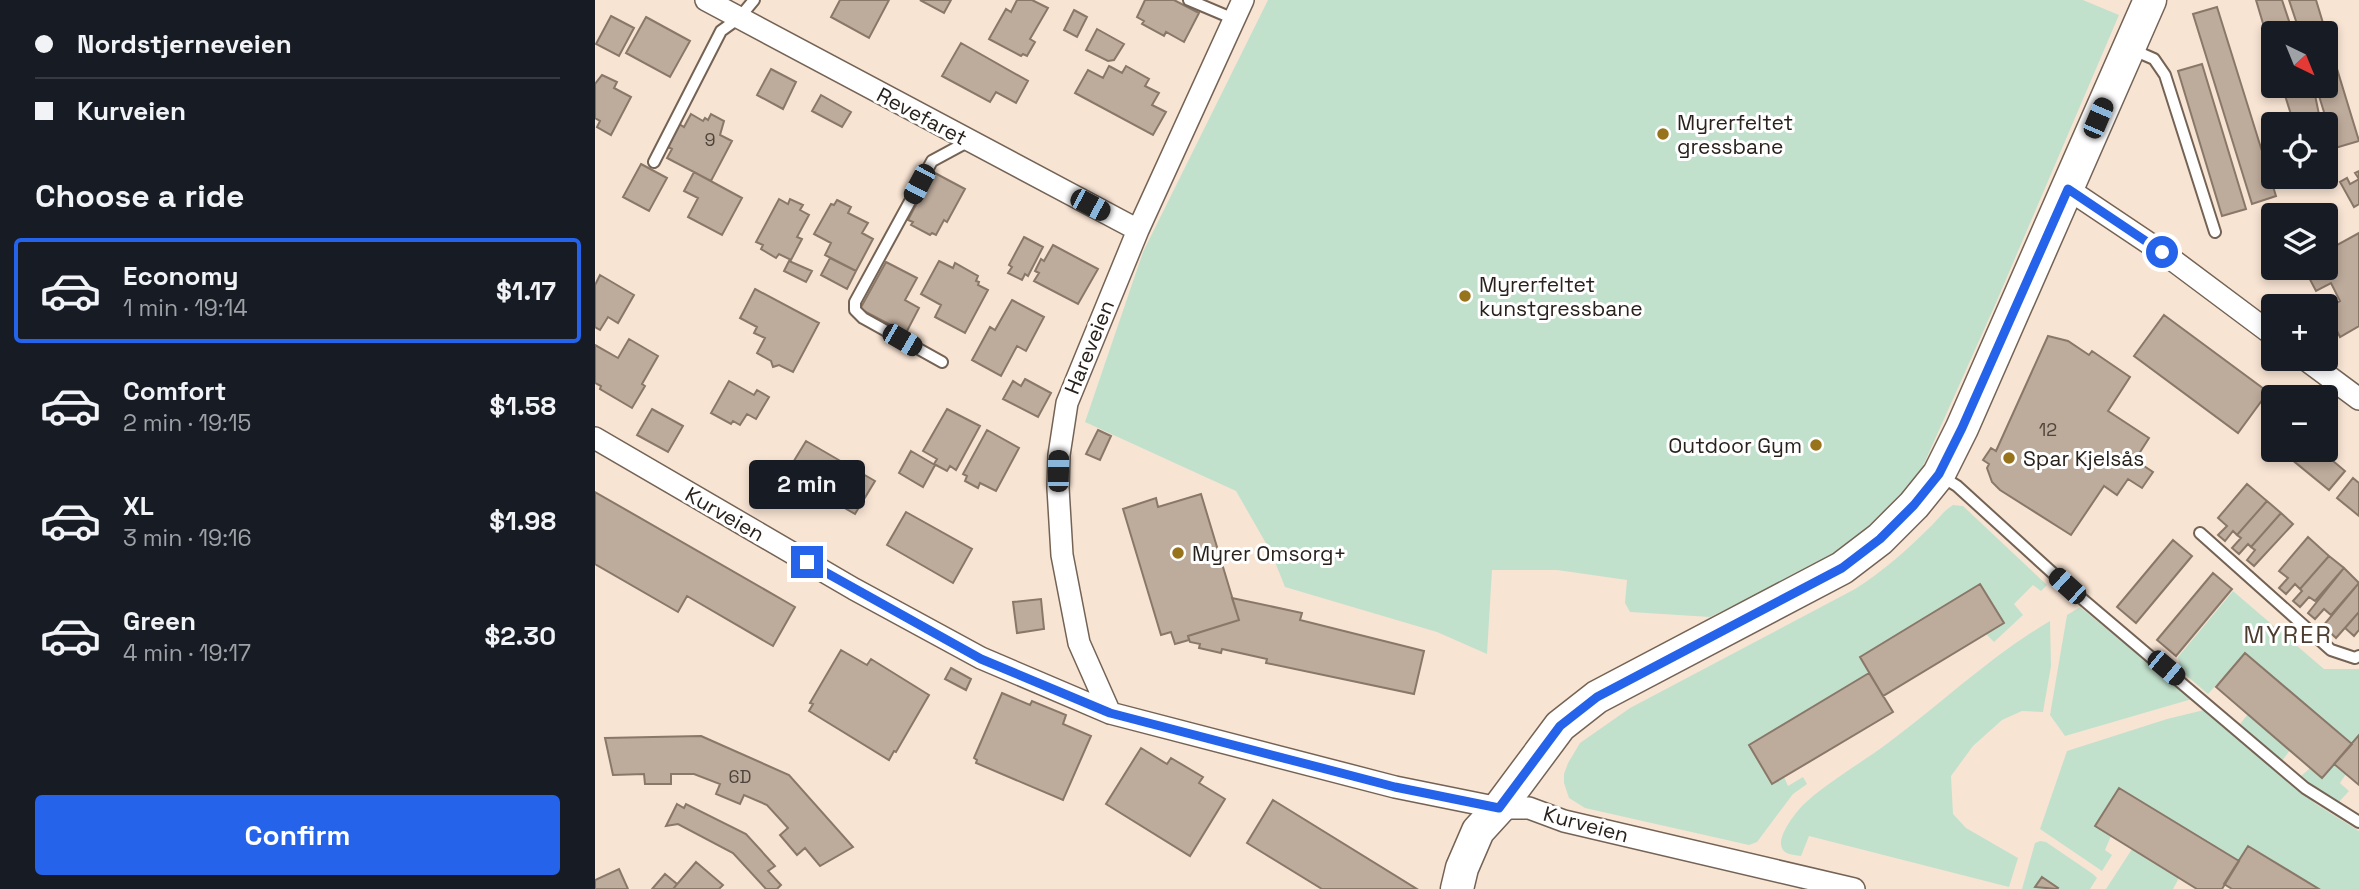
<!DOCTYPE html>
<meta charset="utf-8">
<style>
:root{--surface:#171b24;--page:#242831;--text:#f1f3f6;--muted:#9ea1a6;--line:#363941;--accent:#2563eb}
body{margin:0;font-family:"Space Grotesk",sans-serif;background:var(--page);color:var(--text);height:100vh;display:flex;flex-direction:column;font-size:26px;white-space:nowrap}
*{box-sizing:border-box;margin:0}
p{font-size:23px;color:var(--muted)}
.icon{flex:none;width:38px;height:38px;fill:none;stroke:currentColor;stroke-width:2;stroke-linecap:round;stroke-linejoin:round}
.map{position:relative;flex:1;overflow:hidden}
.side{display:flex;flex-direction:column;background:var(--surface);width:595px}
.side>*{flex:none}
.banner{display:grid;align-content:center;height:154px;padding:0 35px;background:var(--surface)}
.needle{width:46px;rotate:137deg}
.fabs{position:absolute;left:1666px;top:21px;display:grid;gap:14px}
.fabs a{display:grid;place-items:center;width:77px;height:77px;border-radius:7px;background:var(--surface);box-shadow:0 4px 10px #0003;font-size:35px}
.end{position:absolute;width:32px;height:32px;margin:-16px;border:9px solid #2563eb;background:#fff;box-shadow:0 0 0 4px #fff}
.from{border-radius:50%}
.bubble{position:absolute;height:49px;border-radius:7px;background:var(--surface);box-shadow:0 4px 10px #0003;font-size:23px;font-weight:700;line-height:49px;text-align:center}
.car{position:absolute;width:21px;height:42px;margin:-21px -10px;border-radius:9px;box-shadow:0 0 5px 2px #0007;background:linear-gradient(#222 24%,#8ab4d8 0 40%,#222 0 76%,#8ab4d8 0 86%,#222 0)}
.banner b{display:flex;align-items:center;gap:24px;height:66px;font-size:26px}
.banner b+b{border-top:2px solid var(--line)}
.banner i{width:18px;height:18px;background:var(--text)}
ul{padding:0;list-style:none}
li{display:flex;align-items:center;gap:21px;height:105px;margin:0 14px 10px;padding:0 21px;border:4px solid transparent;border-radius:7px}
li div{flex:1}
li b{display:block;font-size:26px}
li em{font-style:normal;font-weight:700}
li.current{border-color:var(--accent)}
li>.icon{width:63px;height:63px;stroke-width:1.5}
h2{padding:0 35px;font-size:32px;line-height:84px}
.action{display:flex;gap:14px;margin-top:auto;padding:14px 35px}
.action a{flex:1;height:80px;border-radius:7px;background:var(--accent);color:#fff;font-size:28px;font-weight:700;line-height:80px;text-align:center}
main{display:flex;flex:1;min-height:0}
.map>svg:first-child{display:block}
.green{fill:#c2e1cd}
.building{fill:#bdab9b;stroke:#897768;stroke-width:2}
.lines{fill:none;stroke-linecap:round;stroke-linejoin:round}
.lane-casing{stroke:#746355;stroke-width:14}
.street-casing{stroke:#746355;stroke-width:24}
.secondary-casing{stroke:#746355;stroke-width:35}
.lane{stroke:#fff;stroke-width:10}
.street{stroke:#fff;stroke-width:21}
.secondary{stroke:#fff;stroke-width:32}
.route{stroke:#2563eb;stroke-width:9}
.poi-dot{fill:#97731c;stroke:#fff;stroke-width:2.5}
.labels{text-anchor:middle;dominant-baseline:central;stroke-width:6;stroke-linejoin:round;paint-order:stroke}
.number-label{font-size:18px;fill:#4e443c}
.street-label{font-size:21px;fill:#29221c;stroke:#fff}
.poi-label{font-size:21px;fill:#29221c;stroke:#fff;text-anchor:start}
.quarter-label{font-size:24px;letter-spacing:2px;fill:#4b3c2e;stroke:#fff}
</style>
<main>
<section class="side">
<div class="banner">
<b><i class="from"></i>Nordstjerneveien</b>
<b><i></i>Kurveien</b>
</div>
<h2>Choose a ride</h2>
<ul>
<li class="current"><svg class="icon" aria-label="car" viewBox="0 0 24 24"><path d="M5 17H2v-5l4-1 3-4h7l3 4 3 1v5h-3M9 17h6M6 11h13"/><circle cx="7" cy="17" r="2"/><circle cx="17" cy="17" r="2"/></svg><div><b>Economy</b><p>1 min · 19:14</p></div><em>$1.17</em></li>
<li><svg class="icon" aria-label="car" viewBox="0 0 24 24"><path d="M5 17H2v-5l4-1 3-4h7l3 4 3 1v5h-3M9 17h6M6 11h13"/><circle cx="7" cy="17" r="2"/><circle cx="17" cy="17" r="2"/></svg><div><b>Comfort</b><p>2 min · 19:15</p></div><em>$1.58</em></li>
<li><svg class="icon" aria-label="car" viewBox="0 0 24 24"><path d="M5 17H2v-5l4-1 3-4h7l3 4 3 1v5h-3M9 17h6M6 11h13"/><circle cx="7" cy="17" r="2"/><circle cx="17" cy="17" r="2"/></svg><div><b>XL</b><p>3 min · 19:16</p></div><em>$1.98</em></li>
<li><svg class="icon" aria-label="car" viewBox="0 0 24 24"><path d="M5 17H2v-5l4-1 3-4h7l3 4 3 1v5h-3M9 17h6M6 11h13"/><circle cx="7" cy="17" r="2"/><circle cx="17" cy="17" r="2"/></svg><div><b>Green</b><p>4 min · 19:17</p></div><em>$2.30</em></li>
</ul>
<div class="action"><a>Confirm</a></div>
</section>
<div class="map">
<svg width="1764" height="889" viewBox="0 0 1764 889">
<rect width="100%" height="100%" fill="#f8e4d3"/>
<path class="green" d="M 673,0 L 1488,0 L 1524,15 L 1400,305 L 1328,466 L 1300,502 L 1265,534 L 1219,566 L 1115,617 L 1035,612 L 1030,603 L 1032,580 L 962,570 L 897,570 L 892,654 L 842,632 L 690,587 L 676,552 L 641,491 L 490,422 L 548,252 Z
M 1358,505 L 1368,506 L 1452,585 L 1446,591 L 1438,585 L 1419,604 L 1428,615 L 1399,642 L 1391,634 L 1408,623 L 1265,657 L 1274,673 L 1154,745 L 1177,784 L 1189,777 L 1193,786 L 1208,777 L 1212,784 L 1198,794 L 1162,842 L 1154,845 L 990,808 L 974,798 L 969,783 L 969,774 L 973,763 L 985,743 L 1035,708 L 1260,589 C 1287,572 1311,551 1334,528 C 1343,520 1347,512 1358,505 Z
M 1638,591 L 1729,669 L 1764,669 L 1764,735 L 1757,744 L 1650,653 L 1613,694 L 1585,670 L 1583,657 Z
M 1485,607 L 1597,699 L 1470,736 L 1455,715 L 1472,615 Z
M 1455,621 L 1456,666 L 1448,712 L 1427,711 L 1407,720 L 1378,746 L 1356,776 L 1358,814 L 1371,828 L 1423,858 L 1414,887 L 1214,836 L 1206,856 C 1201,855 1194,855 1190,852 C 1177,842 1199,815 1207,806 C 1229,784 1268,762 1293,743 C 1347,703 1397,655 1455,621 Z
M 1609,710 L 1721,804 L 1764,831 L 1764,889 L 1724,889 L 1654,846 L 1644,861 L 1524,788 L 1500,826 L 1516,836 L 1510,850 L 1517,855 L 1507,871 L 1445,829 L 1472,751 L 1572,719 Z
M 1653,714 L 1695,750 L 1687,761 L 1645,724 Z
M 1739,764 L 1751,774 L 1745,783 L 1754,791 L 1744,802 L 1725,792 L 1706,776 L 1715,768 L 1728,778 Z
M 1445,841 L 1451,842 L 1498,874 L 1502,878 L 1495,889 L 1427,889 L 1440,843 Z
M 1537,849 L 1584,878 L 1578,889 L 1511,889 Z"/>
<path class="building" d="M 245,0 L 294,0 L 274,38 L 236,17 Z
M 325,0 L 356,0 L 349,13 Z
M 422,0 L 437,0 L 453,8 L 435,39 L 440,42 L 432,56 L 428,54 L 426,56 L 394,39 L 411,9 L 416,12 Z
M 550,0 L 579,0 L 604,13 L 589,42 L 571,32 L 569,36 L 547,24 L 549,21 L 542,17 Z
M 1661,0 L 1687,0 L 1698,33 L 1678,33 L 1678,57 Z
M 1694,0 L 1721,0 L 1764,141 L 1740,148 L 1721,86 L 1731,86 L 1731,33 L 1705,33 Z
M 1622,7 L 1681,196 L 1657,204 L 1598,14 Z
M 479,10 L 492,17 L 482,37 L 469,30 Z
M 16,16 L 39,28 L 24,56 L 1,44 Z
M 51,17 L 95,41 L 75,77 L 31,53 Z
M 502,29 L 529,44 L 519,60 L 513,61 L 491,50 Z
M 366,43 L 433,81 L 421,103 L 401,92 L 395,102 L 347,76 Z
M 1607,64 L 1651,209 L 1627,216 L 1583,71 Z
M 514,66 L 527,73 L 531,66 L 554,79 L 550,86 L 564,93 L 557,105 L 571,112 L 558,135 L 480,93 L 493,70 L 508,78 Z
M 176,69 L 201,82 L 188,109 L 162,95 Z
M 7,75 L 22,82 L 19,88 L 36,97 L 16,135 L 2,127 L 5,121 L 0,118 L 0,84 Z
M 1687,86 L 1713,86 L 1717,96 L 1720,95 L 1726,124 L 1699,124 Z
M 226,95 L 256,112 L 247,127 L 217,111 Z
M 96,114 L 108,121 L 110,118 L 113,120 L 116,114 L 129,121 L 125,135 L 137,141 L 116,181 L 72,158 L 77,149 L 73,147 L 84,124 L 89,127 Z
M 46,164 L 72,178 L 54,211 L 28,197 Z
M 1764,171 L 1764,204 L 1759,207 L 1745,182 L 1752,178 L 1755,184 L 1764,179 L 1760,173 Z
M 99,172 L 147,198 L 127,235 L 93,217 L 103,198 L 89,191 Z
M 338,172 L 370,189 L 352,222 L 349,220 L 341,235 L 337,233 L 335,235 L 316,225 L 318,222 L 313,220 Z
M 184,199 L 193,204 L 195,199 L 208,205 L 205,210 L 214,215 L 202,237 L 207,239 L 196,260 L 184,254 L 181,258 L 166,249 L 168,245 L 161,242 Z
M 242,200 L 256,207 L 253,213 L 273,223 L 267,233 L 278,239 L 261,271 L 230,255 L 236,243 L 219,234 L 236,204 L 239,205 Z
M 1764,233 L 1764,326 L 1745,337 L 1731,309 L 1745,301 L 1736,283 L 1721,291 L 1709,268 L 1731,268 L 1731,251 Z
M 429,237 L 448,247 L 433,276 L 430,274 L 427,280 L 413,273 L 417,267 L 414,265 Z
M 458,245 L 503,269 L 483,304 L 439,281 L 444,273 L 440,271 L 446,259 L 449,261 Z
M 235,258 L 261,271 L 252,289 L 226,275 Z
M 194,261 L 217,271 L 211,282 L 189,271 Z
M 344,261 L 358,268 L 360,263 L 383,276 L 381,281 L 384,282 L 383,285 L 393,290 L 370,333 L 340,317 L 346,305 L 326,294 Z
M 291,262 L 322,278 L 310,300 L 324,308 L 311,333 L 265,309 Z
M 5,275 L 39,295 L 23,323 L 13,317 L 5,330 L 0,327 L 0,285 Z
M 160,289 L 224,323 L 198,372 L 184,365 L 178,367 L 176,361 L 162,353 L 170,338 L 159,333 L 162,327 L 145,318 Z
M 417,300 L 449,317 L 431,351 L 422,346 L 406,376 L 377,360 L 395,327 L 400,330 Z
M 1569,315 L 1673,392 L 1643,433 L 1539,356 Z
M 1453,336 L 1473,341 L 1494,355 L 1497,351 L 1535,377 L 1513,411 L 1554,438 L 1540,460 L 1558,472 L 1547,488 L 1533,479 L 1522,495 L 1509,486 L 1476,535 L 1405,490 L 1397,482 L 1392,468 L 1394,464 L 1388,460 L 1396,448 L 1401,451 Z
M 34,339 L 63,356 L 47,384 L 50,386 L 37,408 L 5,389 L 6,386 L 0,383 L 0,345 L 23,358 Z
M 430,379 L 456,393 L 443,417 L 408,399 L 418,381 L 426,386 Z
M 134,381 L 159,395 L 162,390 L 174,397 L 161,419 L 152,414 L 145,425 L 138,421 L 136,424 L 116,413 Z
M 57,409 L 88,426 L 73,452 L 42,435 Z
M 352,409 L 385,426 L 361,470 L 355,466 L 352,471 L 339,464 L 342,459 L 328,451 Z
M 392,430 L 424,448 L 401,491 L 385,483 L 383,488 L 370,481 L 372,476 L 368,474 Z
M 503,430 L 516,436 L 505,460 L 491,454 Z
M 211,441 L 280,481 L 260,514 L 191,474 Z
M 1685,450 L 1725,450 L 1750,471 L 1734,490 Z
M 316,451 L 340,465 L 328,487 L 304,473 Z
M 1758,478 L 1764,483 L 1764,516 L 1742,498 Z
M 1652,484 L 1672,501 L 1642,535 L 1638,531 L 1630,541 L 1623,535 L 1632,526 L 1623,518 Z
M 0,492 L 200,607 L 178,646 L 92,596 L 83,612 L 0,564 Z
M 606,494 L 644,620 L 593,636 L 594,640 L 580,644 L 576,632 L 566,635 L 528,509 L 561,498 L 563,507 Z
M 1672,501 L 1686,513 L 1656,547 L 1653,544 L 1644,554 L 1637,548 L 1646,538 L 1642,535 Z
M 311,512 L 377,549 L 358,583 L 292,545 Z
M 1686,513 L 1698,524 L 1659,566 L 1652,560 L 1660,550 L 1656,547 Z
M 1713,537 L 1734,556 L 1705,589 L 1700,584 L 1691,594 L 1684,588 L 1693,578 L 1684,571 Z
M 1578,540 L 1597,556 L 1541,623 L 1522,607 Z
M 1734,556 L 1749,568 L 1720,601 L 1714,597 L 1705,607 L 1698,601 L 1707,591 L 1705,589 Z
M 1749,568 L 1764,583 L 1736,615 L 1729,609 L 1720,619 L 1713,613 Z
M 1618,573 L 1637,589 L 1581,656 L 1562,640 Z
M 1764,583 L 1764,612 L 1741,638 L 1728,626 Z
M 1385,584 L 1409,623 L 1288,696 L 1265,657 Z
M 637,598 L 707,613 L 705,620 L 829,651 L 819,694 L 671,663 L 672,659 L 627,649 L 626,653 L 604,648 L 605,644 L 595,642 L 593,636 L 644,620 Z
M 446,599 L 449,629 L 422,633 L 418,602 Z
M 1764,612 L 1764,630 L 1759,636 L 1750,628 Z
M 246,650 L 272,665 L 276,659 L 334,695 L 301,752 L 299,751 L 294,760 L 214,711 L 218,704 L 215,703 Z
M 1650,653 L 1757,744 L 1727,778 L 1621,687 Z
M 356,668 L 376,679 L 371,690 L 350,679 Z
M 1274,673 L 1298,712 L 1177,784 L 1154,745 Z
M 407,693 L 435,705 L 437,701 L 471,715 L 468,724 L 496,736 L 468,800 L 381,763 L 382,760 L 379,758 Z
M 1764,735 L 1764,785 L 1739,764 Z
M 106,736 L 194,775 L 258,847 L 225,866 L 210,848 L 202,855 L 185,835 L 193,828 L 172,805 L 149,795 L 145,804 L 121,794 L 125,784 L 99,774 L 76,774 L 76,784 L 50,784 L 49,774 L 18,775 L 10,738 Z
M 546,748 L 572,764 L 576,758 L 608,777 L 604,783 L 630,799 L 595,856 L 511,804 Z
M 1524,788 L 1644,861 L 1627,889 L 1602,889 L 1500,826 Z
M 678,800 L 822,889 L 727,889 L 652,843 Z
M 82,804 L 89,808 L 91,804 L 151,834 L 180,866 L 173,871 L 186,885 L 182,889 L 171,889 L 138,853 L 83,824 L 71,826 Z
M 1653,846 L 1724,889 L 1637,889 L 1629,884 Z
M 101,862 L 128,885 L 124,889 L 78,889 Z
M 24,869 L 33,889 L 0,889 L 0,880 Z
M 70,874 L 82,884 L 78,889 L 57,889 Z
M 1447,877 L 1463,888 L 1462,889 L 1440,887 Z"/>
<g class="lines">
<defs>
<path id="lane" d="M 594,0 L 639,19
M 1536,49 L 1559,59 L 1570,75 L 1620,232
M 59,162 L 126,31 L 144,18 L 159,0
M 347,362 L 268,318 L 260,310 L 260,302 L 337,161 L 374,141
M 1346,476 L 1362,486 L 1472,586 L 1710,788 L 1764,822
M 1605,533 L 1736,650 L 1760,658 L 1764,656"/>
<path id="street" d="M 111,0 L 543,230
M 1473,189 L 1567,252 L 1678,335
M 1710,359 L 1764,399
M 0,438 L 259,589 L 386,658 L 515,713 L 800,787 L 904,808 L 934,808 L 969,821 L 1259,889
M 515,713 L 484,643 L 467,555 L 463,488 L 464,455 L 472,403 L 543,230 L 648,0"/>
<path id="secondary" d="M 862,889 L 867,868 L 883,831 L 904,808 L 965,726 L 1002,697 L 1247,568 L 1285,539 L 1319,505 L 1344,474 L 1367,428 L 1555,0"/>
</defs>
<use href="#lane" class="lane-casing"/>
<use href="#street" class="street-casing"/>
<use href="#secondary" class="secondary-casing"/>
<use href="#lane" class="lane"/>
<use href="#street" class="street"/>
<use href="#secondary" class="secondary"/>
</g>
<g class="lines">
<path class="route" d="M 212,562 L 386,659 L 515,713 L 800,787 L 904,808 L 965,726 L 1002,697 L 1247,568 L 1285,539 L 1319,505 L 1344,474 L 1367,428 L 1473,189 L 1567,252"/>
</g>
<g class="poi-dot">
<circle cx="1068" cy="134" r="7"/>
<circle cx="870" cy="296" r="7"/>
<circle cx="1221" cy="445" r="7"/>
<circle cx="1414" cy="458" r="7"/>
<circle cx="583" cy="553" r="7"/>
</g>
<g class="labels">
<g class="number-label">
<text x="115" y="139">9</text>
<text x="1453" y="429">12</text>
<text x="145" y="776">6D</text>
</g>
<g class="street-label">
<text transform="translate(327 116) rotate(28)">Revefaret</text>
<text transform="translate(494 347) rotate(-68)">Hareveien</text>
<text transform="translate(130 514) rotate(30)">Kurveien</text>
<text transform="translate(991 824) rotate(15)">Kurveien</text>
</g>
<g class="poi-label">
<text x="1082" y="122">Myrerfeltet<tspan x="1082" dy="24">gressbane</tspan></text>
<text x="884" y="284">Myrerfeltet<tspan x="884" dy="24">kunstgressbane</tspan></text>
<text x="1207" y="445" text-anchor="end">Outdoor Gym</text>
<text x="1428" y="458">Spar Kjelsås</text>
<text x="597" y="553">Myrer Omsorg+</text>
</g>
<g class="quarter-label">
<text x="1693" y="634">MYRER</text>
</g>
</g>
</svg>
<div class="fabs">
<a><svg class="needle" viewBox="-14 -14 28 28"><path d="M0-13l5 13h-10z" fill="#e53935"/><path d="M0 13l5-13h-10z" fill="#9ea1a6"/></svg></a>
<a><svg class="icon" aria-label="locate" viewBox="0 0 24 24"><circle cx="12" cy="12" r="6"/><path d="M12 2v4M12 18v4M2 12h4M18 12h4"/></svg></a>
<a><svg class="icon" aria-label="layers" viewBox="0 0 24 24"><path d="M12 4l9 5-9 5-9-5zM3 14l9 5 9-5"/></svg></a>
<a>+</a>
<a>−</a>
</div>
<i class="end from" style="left:1567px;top:252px"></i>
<i class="end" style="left:212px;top:562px"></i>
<div class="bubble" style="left:154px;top:460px;width:116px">2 min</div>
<i class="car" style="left:1503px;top:118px;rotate:23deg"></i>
<i class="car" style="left:324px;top:184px;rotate:208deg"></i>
<i class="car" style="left:495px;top:205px;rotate:118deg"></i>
<i class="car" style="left:307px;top:340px;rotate:120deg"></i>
<i class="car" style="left:463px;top:471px;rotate:1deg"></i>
<i class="car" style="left:1472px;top:586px;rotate:312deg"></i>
<i class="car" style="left:1571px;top:668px;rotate:130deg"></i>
</div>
</main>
